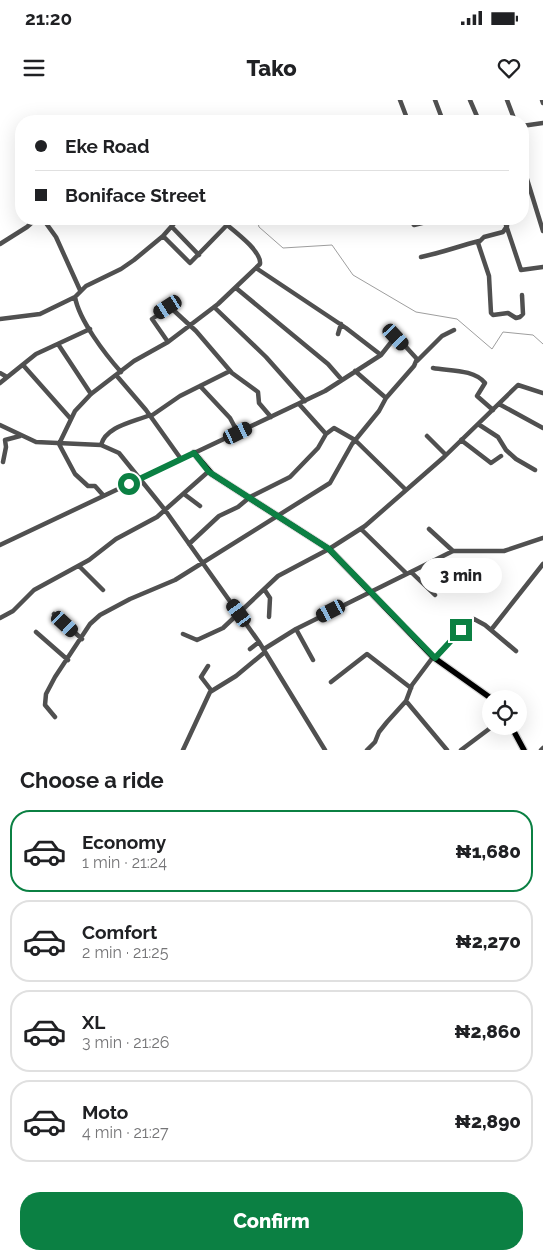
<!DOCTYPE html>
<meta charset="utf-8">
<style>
:root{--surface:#fff;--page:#f6f6f6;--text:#202124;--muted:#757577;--line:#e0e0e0;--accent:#0b8043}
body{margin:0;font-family:Raleway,sans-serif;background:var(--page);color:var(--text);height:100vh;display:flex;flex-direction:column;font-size:19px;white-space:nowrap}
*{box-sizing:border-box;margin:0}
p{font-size:16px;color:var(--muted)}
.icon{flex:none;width:28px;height:28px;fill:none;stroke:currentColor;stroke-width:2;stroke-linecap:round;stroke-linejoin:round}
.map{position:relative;height:650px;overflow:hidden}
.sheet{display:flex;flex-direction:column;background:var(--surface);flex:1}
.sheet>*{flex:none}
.banner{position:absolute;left:15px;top:15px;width:514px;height:110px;border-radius:20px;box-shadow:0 5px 20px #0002;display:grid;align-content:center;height:110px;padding:0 20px;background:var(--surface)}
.fabs{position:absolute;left:482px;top:590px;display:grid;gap:10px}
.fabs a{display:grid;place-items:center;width:45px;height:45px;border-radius:50%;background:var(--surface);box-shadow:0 5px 20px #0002;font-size:25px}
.end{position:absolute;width:22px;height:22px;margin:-11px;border:6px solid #0b8043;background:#fff;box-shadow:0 0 0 2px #fff}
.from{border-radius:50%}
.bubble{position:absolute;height:35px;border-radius:18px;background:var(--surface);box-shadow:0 5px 20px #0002;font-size:16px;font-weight:800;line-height:35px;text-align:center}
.car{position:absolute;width:15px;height:30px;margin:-15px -8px;border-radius:6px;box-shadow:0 0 4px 1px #0007;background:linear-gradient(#222 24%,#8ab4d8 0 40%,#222 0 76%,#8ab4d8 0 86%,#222 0)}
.banner b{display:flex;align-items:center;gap:18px;height:48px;font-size:19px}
.banner b+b{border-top:1px solid var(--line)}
.banner i{width:12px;height:12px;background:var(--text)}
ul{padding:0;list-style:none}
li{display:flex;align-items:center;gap:15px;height:82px;margin:0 10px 8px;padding:0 10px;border:2px solid var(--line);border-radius:20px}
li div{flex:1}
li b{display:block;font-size:19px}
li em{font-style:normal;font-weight:800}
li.active{border-color:var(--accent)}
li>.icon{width:45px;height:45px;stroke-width:1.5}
h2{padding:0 20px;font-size:22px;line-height:60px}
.button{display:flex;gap:10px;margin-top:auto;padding:10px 20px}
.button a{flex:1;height:58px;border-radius:20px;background:var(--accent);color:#fff;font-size:20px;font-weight:800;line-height:58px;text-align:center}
.status{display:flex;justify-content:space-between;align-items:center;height:35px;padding:0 25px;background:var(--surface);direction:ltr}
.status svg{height:14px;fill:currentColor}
header{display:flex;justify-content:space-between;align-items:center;height:65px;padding:0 20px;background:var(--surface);font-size:22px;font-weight:800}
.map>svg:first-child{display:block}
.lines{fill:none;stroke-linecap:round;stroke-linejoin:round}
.stream{stroke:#9e9e9e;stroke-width:1}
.major-casing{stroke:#dbdbdb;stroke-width:8}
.minor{stroke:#505050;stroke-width:4.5}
.major{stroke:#000;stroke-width:5.5}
.route{stroke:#0b8043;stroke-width:6}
</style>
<div class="status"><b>21:20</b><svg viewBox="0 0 49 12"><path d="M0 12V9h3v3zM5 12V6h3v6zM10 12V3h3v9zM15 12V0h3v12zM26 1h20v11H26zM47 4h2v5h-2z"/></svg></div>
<header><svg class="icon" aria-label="menu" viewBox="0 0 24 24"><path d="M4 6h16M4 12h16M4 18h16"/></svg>Tako<svg class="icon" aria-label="heart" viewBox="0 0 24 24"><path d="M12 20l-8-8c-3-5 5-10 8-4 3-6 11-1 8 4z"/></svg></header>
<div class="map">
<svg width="543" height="650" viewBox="0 0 543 650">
<rect width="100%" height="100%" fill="#fff"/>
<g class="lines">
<path class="stream" d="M 113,16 L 137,19 L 138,21
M 257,119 L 259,127 L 283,148 L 332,145 L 353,175 L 416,212 L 457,219 L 492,249 L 503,232 L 533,235 L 543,244"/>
<defs>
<path id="major" d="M 194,353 L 212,374 L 329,449 L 433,557 L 492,599
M 511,626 L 524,650"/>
</defs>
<use href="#major" class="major-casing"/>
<path class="minor" d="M 400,0 L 408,21
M 435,0 L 443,21
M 470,0 L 479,21
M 507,0 L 515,21
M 542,0 L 543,3
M 522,26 L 543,23
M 522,63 L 543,131
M 43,119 L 56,137 L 80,190
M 410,119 L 414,125 L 438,119
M 504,119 L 521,170 L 543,167
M 507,126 L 503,132 L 484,137 L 478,143 L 489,176 L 491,213 L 493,215 L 508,213 L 516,218 L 520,217 L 523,214 L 522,195
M 172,127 L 199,155
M 163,136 L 190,163 L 227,125
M 0,144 L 27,127 L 36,119
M 421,157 C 441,153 459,146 479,141
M 256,168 L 346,228 L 381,255
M 236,188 L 328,264 L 342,280
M 75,197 C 79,220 105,254 121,272
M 214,207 L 266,257 L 305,301
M 0,219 L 40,214 L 75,197 L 86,186 L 121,169 L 134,160 L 163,136 L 178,119
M 338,234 L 341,224
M 168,242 L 152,219 L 170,207 L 196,231 L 232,273 L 258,292 L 259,303 L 271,317
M 58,244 L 91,294
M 417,261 L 442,236 L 454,230
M 23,265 L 70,318
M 433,268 C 449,271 474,269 485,283 L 477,296 L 493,310
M 355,271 L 386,298
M 0,273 L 7,277
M 116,275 L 146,310 L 181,359
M 0,283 L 36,254 L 90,229
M 200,286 L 230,318 L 238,333
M 299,304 L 326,334
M 499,304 L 543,328
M 151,316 L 180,296 L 230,271
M 478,324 L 498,337 L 506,350 L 516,359 L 535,370
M 0,325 L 36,342 L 101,345 L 119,353 L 165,410 L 259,542 L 325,650
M 427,336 L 446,355
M 461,340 L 491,363 L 501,356
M 101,345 C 106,326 134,322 150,315
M 3,362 L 6,347 L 5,340 L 20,336
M 184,394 L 200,406
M 103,395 L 95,386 L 88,386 L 75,374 L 59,344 L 75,311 L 91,294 L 134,261 L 168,242 L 218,204 L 260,164 C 262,150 230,128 220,119
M 361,429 L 406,473
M 429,429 L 453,451
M 189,444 L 219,416 L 238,407 L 250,397 L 290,377 L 318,348 L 326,334 L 334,328 L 355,340 L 406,390
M 0,445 L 325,291 L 381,255 L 396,236 L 417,259 L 414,266 L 386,298 L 379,311 L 352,344 L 330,383 L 175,480 L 130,499 L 100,515 L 90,524 L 55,577 L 46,594 L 45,605 L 55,617
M 79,466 L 103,490
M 411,472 L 435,495
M 264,489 L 270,498 L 269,517
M 54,514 L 82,539
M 0,518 L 13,511 L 34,490 L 89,460 L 116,439 L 157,417 L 209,371
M 296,529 L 313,560
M 491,530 L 543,464
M 36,532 L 68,560
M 183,534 L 197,540 L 223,528 L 278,476 L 329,449 L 365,426 L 444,357 L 518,285 L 543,293
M 250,549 L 259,542
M 264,549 L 296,529 L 453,451 L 504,451 L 543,438
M 435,558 L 468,522 L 474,519 L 485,525 L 516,551
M 208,566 L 201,577 L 211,590
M 331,582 L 367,554 L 411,588
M 406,601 L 447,650
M 183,650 L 210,592 L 236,576 L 265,552
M 367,650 L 375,642 L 379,632 L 387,622 L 406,601 L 412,585 L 433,557
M 461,650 L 493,626
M 541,650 L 543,648"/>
<use href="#major" class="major"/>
</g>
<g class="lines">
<path class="route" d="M 129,384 L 194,353 L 209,372 L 329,449 L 433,556 L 435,558 L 461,530"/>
</g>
</svg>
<div class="fabs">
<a><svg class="icon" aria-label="locate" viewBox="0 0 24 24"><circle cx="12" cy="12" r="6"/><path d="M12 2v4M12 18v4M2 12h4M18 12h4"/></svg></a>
</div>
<i class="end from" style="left:129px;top:384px"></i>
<i class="end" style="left:461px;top:530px"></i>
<div class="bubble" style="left:420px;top:458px;width:82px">3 min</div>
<i class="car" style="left:168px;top:207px;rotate:237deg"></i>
<i class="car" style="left:396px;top:237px;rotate:137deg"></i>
<i class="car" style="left:238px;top:333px;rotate:64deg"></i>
<i class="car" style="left:331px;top:511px;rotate:243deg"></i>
<i class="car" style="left:239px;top:513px;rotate:324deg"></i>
<i class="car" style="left:65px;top:524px;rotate:133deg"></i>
<div class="banner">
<b><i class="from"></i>Eke Road</b>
<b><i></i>Boniface Street</b>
</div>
</div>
<section class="sheet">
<h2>Choose a ride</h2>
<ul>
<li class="active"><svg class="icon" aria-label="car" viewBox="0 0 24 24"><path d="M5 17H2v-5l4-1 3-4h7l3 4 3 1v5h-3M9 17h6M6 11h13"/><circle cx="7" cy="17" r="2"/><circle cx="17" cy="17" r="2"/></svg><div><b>Economy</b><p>1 min · 21:24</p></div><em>₦1,680</em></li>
<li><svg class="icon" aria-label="car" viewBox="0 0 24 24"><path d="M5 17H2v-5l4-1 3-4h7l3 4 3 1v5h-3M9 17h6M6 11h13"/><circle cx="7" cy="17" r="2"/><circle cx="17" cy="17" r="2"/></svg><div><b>Comfort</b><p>2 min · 21:25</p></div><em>₦2,270</em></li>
<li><svg class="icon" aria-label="car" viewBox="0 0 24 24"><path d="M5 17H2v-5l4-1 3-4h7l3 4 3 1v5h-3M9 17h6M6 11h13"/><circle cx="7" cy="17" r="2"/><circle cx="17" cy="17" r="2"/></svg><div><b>XL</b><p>3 min · 21:26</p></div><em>₦2,860</em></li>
<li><svg class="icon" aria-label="car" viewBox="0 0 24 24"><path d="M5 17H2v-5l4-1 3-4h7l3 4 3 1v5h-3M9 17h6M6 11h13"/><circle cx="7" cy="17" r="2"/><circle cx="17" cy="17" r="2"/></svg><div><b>Moto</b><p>4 min · 21:27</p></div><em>₦2,890</em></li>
</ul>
<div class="button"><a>Confirm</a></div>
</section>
